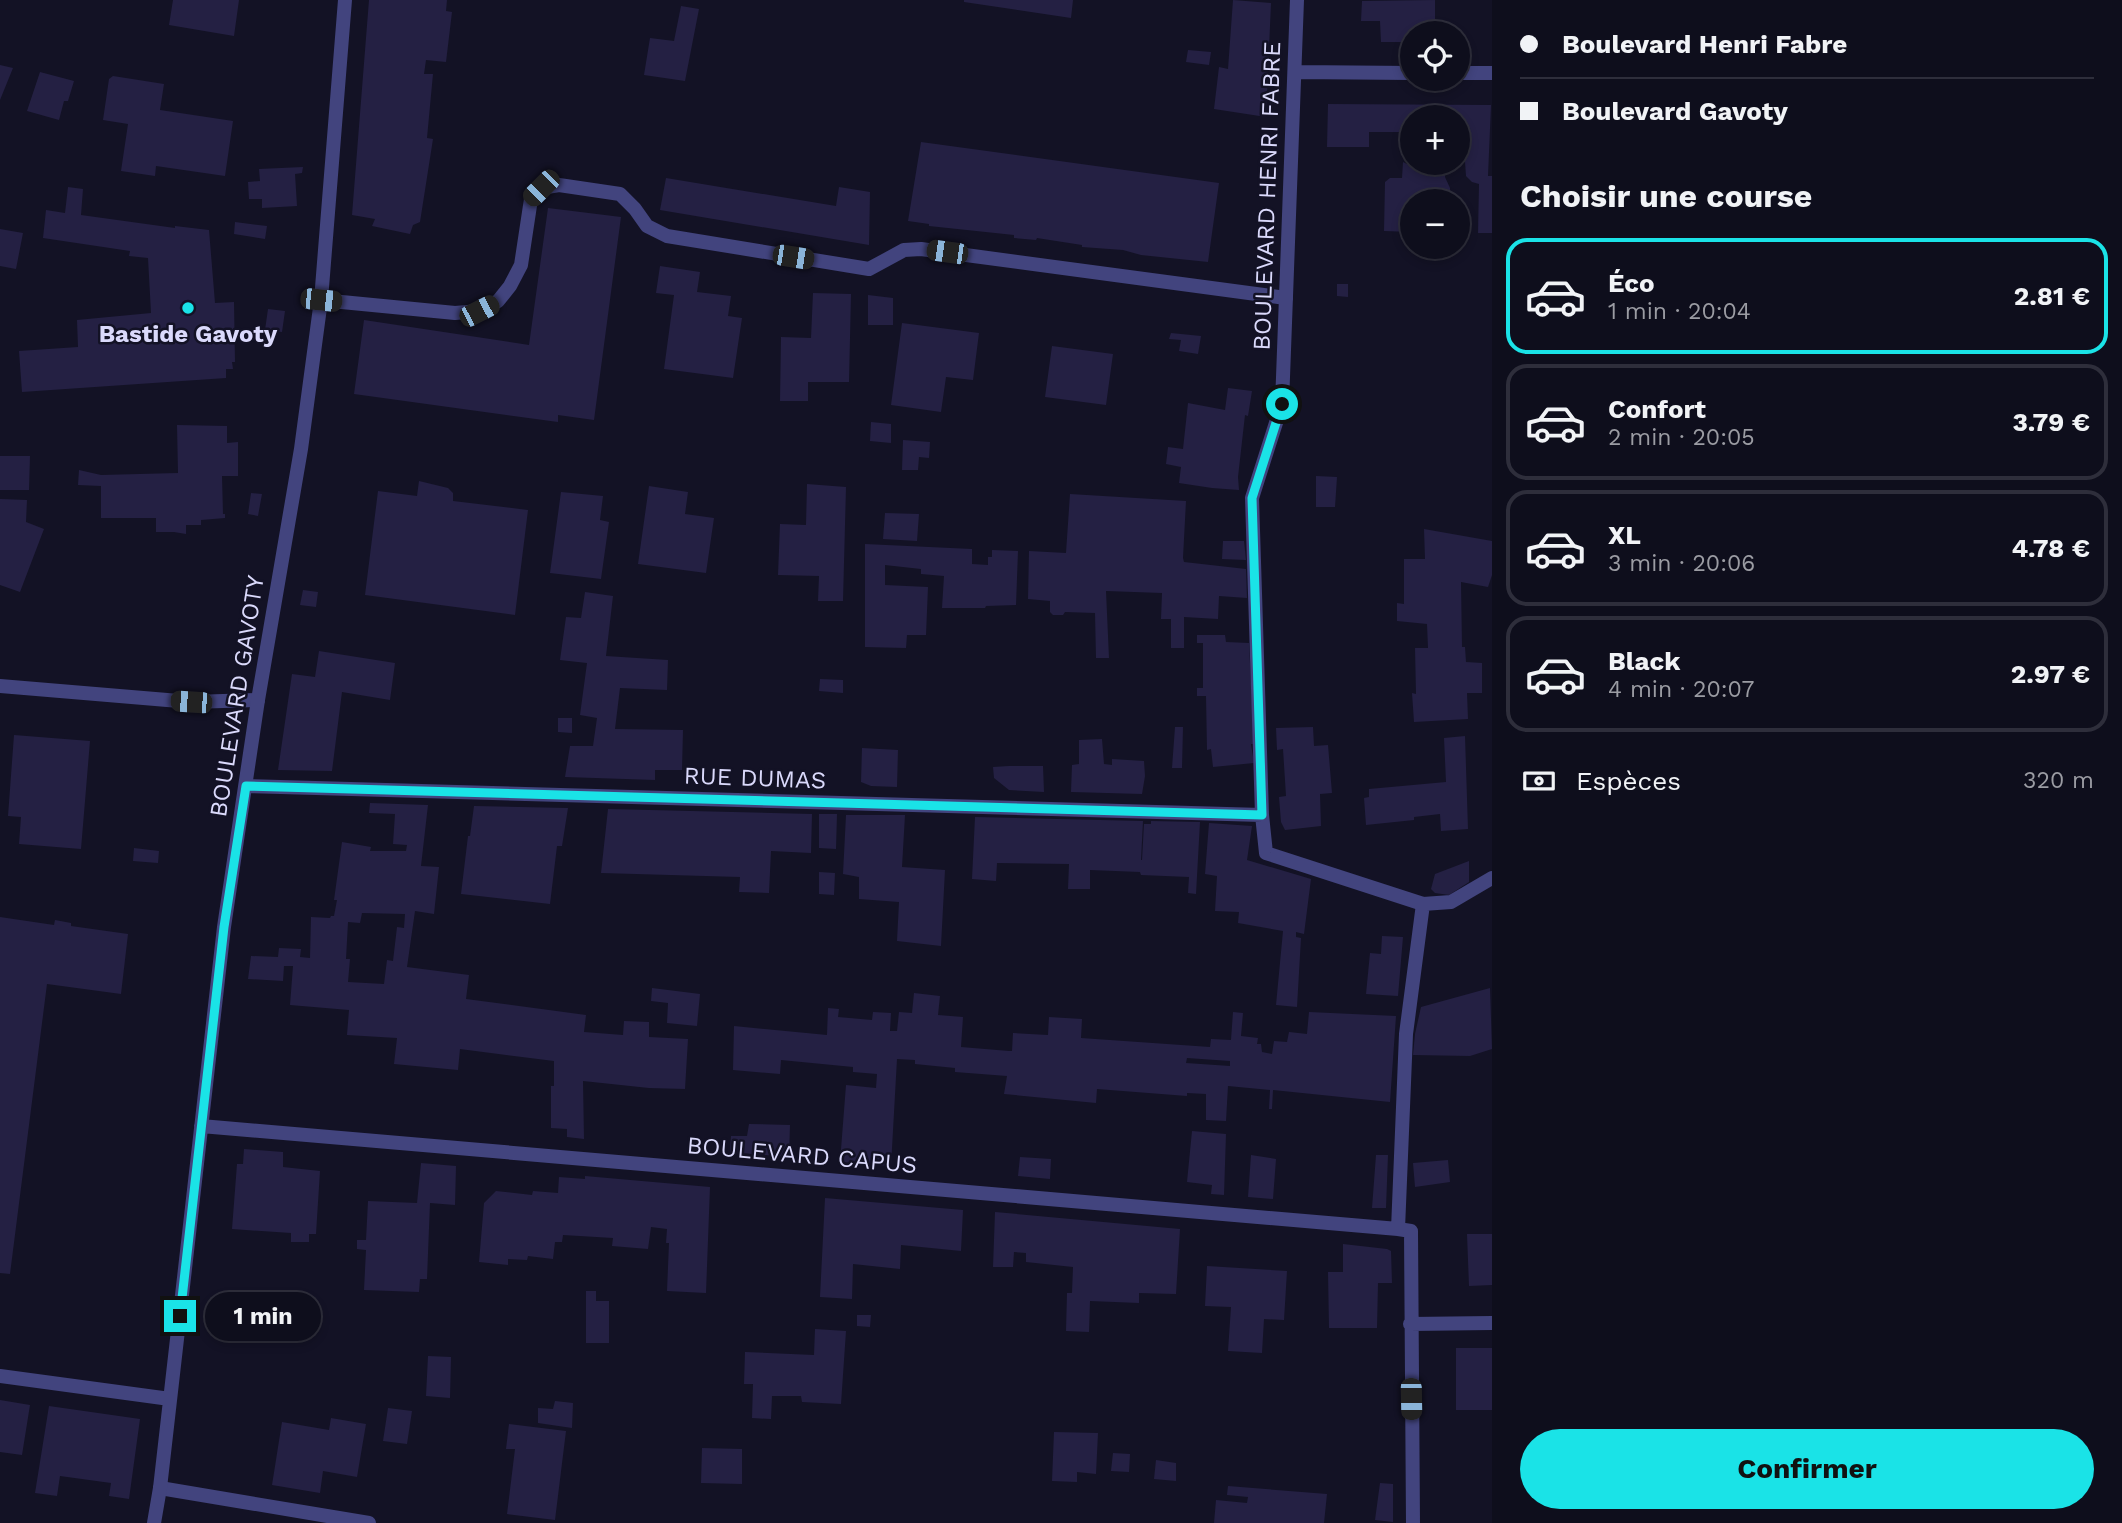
<!DOCTYPE html>
<html lang="fr">
<meta charset="utf-8">
<style>
:root{--surface:#0e0e1c;--page:#171725;--text:#f1f3f6;--muted:#9b9ca3;--line:#2e2e3b;--accent:#1ae3e7}
body{margin:0;font-family:"Work Sans",sans-serif;background:var(--page);color:var(--text);height:100vh;display:flex;flex-direction:column;font-size:26px;white-space:nowrap}
*{box-sizing:border-box;margin:0}
p{font-size:23px;color:var(--muted)}
.icon{flex:none;width:38px;height:38px;fill:none;stroke:currentColor;stroke-width:2;stroke-linecap:round;stroke-linejoin:round}
.map{position:relative;flex:1;overflow:hidden}
.sheet{display:flex;flex-direction:column;background:var(--surface);width:630px}
.sheet>*{flex:none}
.hud{display:grid;align-content:center;height:154px;padding:0 28px;background:var(--surface)}
.controls{position:absolute;left:1400px;top:21px;display:grid;gap:14px}
.controls a{display:grid;place-items:center;width:70px;height:70px;border-radius:50%;background:var(--surface);box-shadow:0 4px 10px #0003,0 0 0 2px var(--line);font-size:35px}
.end{position:absolute;width:32px;height:32px;margin:-16px;border:9px solid #1ae3e7;background:#111;box-shadow:0 0 0 4px #111}
.from{border-radius:50%}
.bubble{position:absolute;height:49px;border-radius:24px;background:var(--surface);box-shadow:0 4px 10px #0003,0 0 0 2px var(--line);font-size:23px;font-weight:700;line-height:49px;text-align:center}
.car{position:absolute;width:21px;height:42px;margin:-21px -10px;border-radius:9px;box-shadow:0 0 5px 2px #0007;background:linear-gradient(#222 24%,#8ab4d8 0 40%,#222 0 76%,#8ab4d8 0 86%,#222 0)}
.hud b{display:flex;align-items:center;gap:24px;height:66px;font-size:26px}
.hud b+b{border-top:2px solid var(--line)}
.hud i{width:18px;height:18px;background:var(--text)}
ul{padding:0;list-style:none}
li{display:flex;align-items:center;gap:21px;height:116px;margin:0 14px 10px;padding:0 14px;border:4px solid var(--line);border-radius:21px}
li div{flex:1}
li b{display:block;font-size:26px}
li em{font-style:normal;font-weight:700}
li.active{border-color:var(--accent)}
li>.icon{width:63px;height:63px;stroke-width:1.5}
h2{padding:0 28px;font-size:32px;line-height:84px}
.pay{display:flex;align-items:center;gap:18px;height:77px;padding:0 28px;font-size:26px}
.pay p{margin-inline-start:auto}
.action{display:flex;gap:14px;margin-top:auto;padding:14px 28px}
.action a{flex:1;height:80px;border-radius:42px;background:var(--accent);color:#111;font-size:28px;font-weight:700;line-height:80px;text-align:center}
main{display:flex;flex:1;min-height:0}
.map>svg:first-child{display:block}
.building{fill:#242043;fill-rule:evenodd}
.lines{fill:none;stroke-linecap:round;stroke-linejoin:round}
.service{stroke:#42447e;stroke-width:14}
.minor{stroke:#42447e;stroke-width:14}
.route{stroke:#1ae3e7;stroke-width:9}
.poi-dot{fill:#1ae3e7;stroke:#131225;stroke-width:2.5}
.labels{text-anchor:middle;dominant-baseline:central;stroke-width:5;stroke-linejoin:round;paint-order:stroke}
.street-label{font-size:24px;fill:#dad9fb;stroke:#131225}
.poi-label{font-size:24px;font-weight:bold;fill:#dad9fb;stroke:#131225}
</style>
<main>
<div class="map">
<svg width="1492" height="1523" viewBox="0 0 1492 1523">
<rect width="100%" height="100%" fill="#131225"/>
<path class="building" d="M 173,0 L 239,0 L 234,36 L 169,25 Z
M 369,0 L 447,0 L 446,11 L 452,12 L 446,62 L 426,60 L 424,74 L 433,74 L 427,138 L 433,139 L 420,222 L 413,225 L 410,234 L 372,226 L 375,219 L 352,215 Z
M 964,0 L 1073,0 L 1071,18 L 964,2 Z
M 1233,0 L 1271,3 L 1266,117 L 1214,109 L 1219,67 L 1228,69 Z
M 1435,0 L 1435,33 L 1412,33 L 1412,42 L 1381,42 L 1380,21 L 1361,21 L 1362,1 Z
M 681,6 L 699,9 L 685,81 L 644,75 L 650,38 L 674,41 Z
M 1188,50 L 1211,52 L 1209,65 L 1186,62 Z
M 0,65 L 13,68 L 0,100 Z
M 40,72 L 74,81 L 68,101 L 64,101 L 59,120 L 27,111 Z
M 113,76 L 164,84 L 160,110 L 233,121 L 225,176 L 156,166 L 155,176 L 121,171 L 128,124 L 103,120 L 109,79 Z
M 1328,104 L 1491,105 L 1488,176 L 1492,176 L 1492,233 L 1478,233 L 1479,184 L 1472,182 L 1466,176 L 1465,162 L 1458,161 L 1458,117 L 1412,117 L 1412,132 L 1369,132 L 1369,147 L 1327,147 Z
M 921,142 L 1219,183 L 1208,262 L 1141,255 L 1123,250 L 1082,247 L 1082,245 L 1037,238 L 1036,240 L 1014,238 L 1014,235 L 929,226 L 929,224 L 908,221 Z
M 1408,146 L 1412,146 L 1412,163 L 1446,163 L 1445,177 L 1450,188 L 1450,201 L 1412,201 L 1412,232 L 1384,231 L 1385,182 L 1390,178 L 1402,178 L 1403,162 L 1407,164 Z
M 303,167 L 302,173 L 295,174 L 297,206 L 262,208 L 262,199 L 249,199 L 248,182 L 260,181 L 259,169 Z
M 666,178 L 836,206 L 839,187 L 870,192 L 869,245 L 660,210 Z
M 68,187 L 83,189 L 81,215 L 175,228 L 175,226 L 209,230 L 215,303 L 234,302 L 235,362 L 232,362 L 233,369 L 226,369 L 226,378 L 22,392 L 19,351 L 78,347 L 77,320 L 151,313 L 148,258 L 129,256 L 130,251 L 43,238 L 46,210 L 65,213 Z
M 548,208 L 621,217 L 594,420 L 558,415 L 558,422 L 354,394 L 364,320 L 529,345 Z
M 235,222 L 267,226 L 265,239 L 234,234 Z
M 0,229 L 23,233 L 16,269 L 0,266 Z
M 660,266 L 700,272 L 697,292 L 731,296 L 728,316 L 742,318 L 733,378 L 664,369 L 674,295 L 656,293 Z
M 1337,284 L 1348,284 L 1348,297 L 1337,296 Z
M 813,293 L 851,294 L 849,382 L 808,382 L 808,401 L 780,401 L 781,337 L 811,338 Z
M 868,295 L 893,298 L 893,325 L 868,325 Z
M 268,309 L 285,311 L 282,332 L 265,330 Z
M 902,323 L 979,333 L 973,380 L 946,377 L 941,412 L 891,405 Z
M 1171,333 L 1201,336 L 1198,354 L 1179,351 L 1181,340 L 1169,339 Z
M 1052,346 L 1113,354 L 1106,405 L 1045,397 Z
M 1228,388 L 1252,391 L 1248,416 L 1245,415 L 1238,477 L 1239,490 L 1212,488 L 1179,483 L 1181,467 L 1166,464 L 1168,447 L 1183,449 L 1188,403 L 1225,410 Z
M 871,422 L 891,424 L 891,443 L 870,441 Z
M 177,425 L 227,426 L 227,443 L 238,442 L 238,476 L 222,476 L 223,514 L 225,514 L 225,518 L 201,520 L 201,525 L 186,525 L 186,534 L 174,532 L 156,532 L 156,518 L 101,518 L 101,486 L 78,485 L 79,470 L 101,475 L 178,473 Z
M 903,440 L 930,442 L 929,458 L 919,457 L 918,470 L 902,470 Z
M 0,456 L 30,456 L 29,490 L 0,490 Z
M 1316,476 L 1337,477 L 1335,507 L 1316,507 Z
M 419,481 L 448,488 L 453,493 L 453,501 L 528,510 L 515,615 L 365,595 L 378,491 L 417,496 Z
M 807,484 L 846,487 L 843,601 L 818,601 L 819,576 L 778,575 L 780,524 L 806,525 Z
M 649,486 L 688,492 L 685,514 L 714,518 L 706,573 L 638,564 Z
M 561,492 L 603,496 L 600,520 L 609,522 L 601,579 L 550,573 Z
M 251,493 L 262,494 L 258,516 L 248,514 Z
M 1070,494 L 1186,501 L 1183,558 L 1184,562 L 1246,569 L 1247,598 L 1219,596 L 1218,619 L 1184,617 L 1184,648 L 1171,648 L 1171,619 L 1161,619 L 1162,593 L 1106,591 L 1109,658 L 1096,658 L 1095,613 L 1065,612 L 1063,615 L 1053,615 L 1050,612 L 1050,601 L 1028,599 L 1029,551 L 1066,553 Z
M 0,499 L 27,500 L 26,522 L 44,529 L 20,592 L 0,585 Z
M 885,513 L 919,514 L 917,541 L 883,539 Z
M 1424,529 L 1492,541 L 1492,575 L 1488,587 L 1461,582 L 1462,647 L 1465,647 L 1466,662 L 1482,663 L 1482,693 L 1467,693 L 1468,719 L 1414,722 L 1412,693 L 1416,694 L 1415,648 L 1428,648 L 1427,624 L 1397,621 L 1397,603 L 1404,604 L 1404,559 L 1425,559 Z
M 1223,541 L 1244,541 L 1246,560 L 1222,559 Z
M 865,544 L 972,549 L 972,564 L 988,565 L 988,557 L 992,557 L 992,550 L 1018,551 L 1016,605 L 986,606 L 985,608 L 942,608 L 944,576 L 921,574 L 921,569 L 885,565 L 885,585 L 928,587 L 926,635 L 907,635 L 906,648 L 865,647 Z
M 303,590 L 318,592 L 316,607 L 300,605 Z
M 585,592 L 613,596 L 606,656 L 668,660 L 667,690 L 620,688 L 615,729 L 683,730 L 682,770 L 655,770 L 655,780 L 565,777 L 570,746 L 593,746 L 597,718 L 580,715 L 587,663 L 560,660 L 566,617 L 581,618 Z
M 1197,635 L 1225,635 L 1226,642 L 1249,643 L 1254,744 L 1251,744 L 1254,763 L 1213,767 L 1211,749 L 1207,750 L 1206,696 L 1197,696 L 1197,688 L 1203,688 L 1203,643 L 1197,643 Z
M 319,651 L 395,663 L 390,700 L 342,692 L 332,771 L 278,770 L 292,674 L 315,677 Z
M 820,679 L 843,680 L 843,693 L 819,691 Z
M 558,718 L 572,718 L 572,733 L 558,732 Z
M 1175,727 L 1183,727 L 1182,768 L 1172,768 Z
M 1313,727 L 1314,746 L 1328,745 L 1332,793 L 1320,794 L 1321,826 L 1285,830 L 1281,822 L 1279,797 L 1286,796 L 1283,749 L 1277,750 L 1276,728 Z
M 14,735 L 90,741 L 81,849 L 19,844 L 21,817 L 8,816 Z
M 1465,736 L 1468,829 L 1441,831 L 1440,814 L 1414,817 L 1414,820 L 1366,825 L 1364,798 L 1369,797 L 1369,789 L 1446,782 L 1444,738 Z
M 1102,739 L 1104,764 L 1112,765 L 1112,759 L 1144,761 L 1145,776 L 1142,794 L 1071,792 L 1072,765 L 1079,764 L 1079,740 Z
M 862,748 L 898,750 L 897,787 L 871,786 L 861,782 Z
M 1009,766 L 1043,766 L 1044,792 L 1009,790 L 994,778 L 993,767 Z
M 370,803 L 428,805 L 421,866 L 439,867 L 434,914 L 415,911 L 407,967 L 469,975 L 466,999 L 586,1015 L 584,1032 L 623,1035 L 624,1021 L 649,1022 L 649,1037 L 688,1039 L 685,1089 L 649,1088 L 583,1081 L 584,1139 L 567,1137 L 567,1129 L 551,1128 L 551,1086 L 554,1086 L 554,1061 L 460,1049 L 458,1070 L 394,1064 L 397,1038 L 347,1035 L 349,1010 L 290,1005 L 293,966 L 284,966 L 283,981 L 248,979 L 251,956 L 278,957 L 279,948 L 301,949 L 300,957 L 310,958 L 311,917 L 330,918 L 331,916 L 334,916 L 337,900 L 334,900 L 342,842 L 371,847 L 370,851 L 406,851 L 407,845 L 393,844 L 395,814 L 369,813 ZM 362,913 L 405,914 L 404,928 L 397,927 L 393,961 L 387,960 L 384,984 L 348,982 L 350,959 L 346,959 L 348,922 L 360,923 Z
M 474,806 L 568,808 L 562,846 L 557,846 L 550,904 L 461,894 L 468,836 L 470,836 Z
M 608,809 L 812,814 L 811,853 L 771,851 L 769,893 L 739,892 L 740,877 L 601,873 Z
M 819,814 L 837,814 L 836,849 L 819,848 Z
M 846,815 L 905,815 L 902,867 L 945,870 L 941,946 L 897,941 L 899,902 L 859,899 L 859,877 L 843,874 Z
M 975,817 L 1143,821 L 1141,860 L 1142,860 L 1144,824 L 1151,824 L 1151,821 L 1200,822 L 1196,894 L 1188,893 L 1189,877 L 1141,875 L 1140,872 L 1090,870 L 1090,889 L 1068,889 L 1069,864 L 997,863 L 996,881 L 972,879 Z
M 1209,823 L 1252,826 L 1247,860 L 1311,879 L 1304,934 L 1296,932 L 1296,937 L 1301,938 L 1297,1007 L 1276,1005 L 1283,931 L 1238,923 L 1239,912 L 1215,911 L 1217,876 L 1205,874 Z
M 134,848 L 159,851 L 158,863 L 133,861 Z
M 1469,861 L 1469,882 L 1449,895 L 1435,893 L 1431,889 L 1435,874 Z
M 819,872 L 835,873 L 834,895 L 819,894 Z
M 0,917 L 54,925 L 55,920 L 71,923 L 71,926 L 128,934 L 121,994 L 47,984 L 10,1274 L 0,1273 Z
M 1382,936 L 1403,937 L 1398,996 L 1366,994 L 1370,953 L 1381,954 Z
M 652,988 L 700,994 L 697,1026 L 667,1023 L 668,1003 L 651,1001 Z
M 1490,988 L 1492,1049 L 1470,1056 L 1413,1055 L 1415,1034 L 1421,1007 Z
M 914,993 L 940,996 L 938,1015 L 963,1017 L 961,1047 L 1009,1051 L 1012,1051 L 1013,1033 L 1048,1035 L 1049,1017 L 1082,1019 L 1081,1038 L 1210,1047 L 1211,1039 L 1231,1040 L 1233,1012 L 1243,1013 L 1241,1036 L 1258,1038 L 1257,1044 L 1261,1044 L 1262,1052 L 1272,1054 L 1274,1041 L 1287,1042 L 1289,1032 L 1307,1034 L 1309,1012 L 1396,1016 L 1390,1102 L 1273,1090 L 1272,1109 L 1269,1109 L 1270,1090 L 1228,1086 L 1226,1121 L 1206,1120 L 1206,1094 L 1187,1093 L 1187,1096 L 1097,1089 L 1096,1103 L 1004,1094 L 1007,1076 L 955,1072 L 955,1068 L 915,1064 L 915,1060 L 897,1059 L 891,1166 L 840,1162 L 846,1085 L 876,1088 L 877,1074 L 853,1072 L 853,1067 L 781,1060 L 780,1074 L 733,1070 L 734,1026 L 827,1035 L 828,1008 L 839,1009 L 838,1017 L 872,1020 L 873,1012 L 891,1013 L 890,1031 L 897,1031 L 899,1012 L 912,1013 ZM 1187,1058 L 1230,1061 L 1230,1066 L 1186,1063 Z
M 749,1124 L 790,1125 L 789,1157 L 730,1152 L 731,1136 L 747,1136 Z
M 1192,1131 L 1226,1134 L 1224,1195 L 1211,1194 L 1212,1185 L 1187,1182 Z
M 244,1149 L 283,1152 L 283,1167 L 320,1171 L 316,1234 L 309,1234 L 309,1242 L 291,1242 L 291,1233 L 232,1229 L 237,1164 L 243,1164 Z
M 1251,1155 L 1276,1159 L 1273,1199 L 1248,1197 Z
M 1376,1155 L 1388,1155 L 1386,1208 L 1372,1208 Z
M 1020,1157 L 1051,1159 L 1050,1179 L 1018,1176 Z
M 1448,1160 L 1450,1182 L 1415,1187 L 1413,1163 Z
M 421,1163 L 456,1166 L 455,1205 L 430,1203 L 427,1279 L 420,1279 L 419,1292 L 364,1290 L 366,1250 L 357,1249 L 357,1240 L 366,1240 L 368,1201 L 417,1203 Z
M 585,1176 L 710,1187 L 706,1293 L 667,1291 L 669,1243 L 666,1243 L 667,1229 L 651,1227 L 648,1249 L 612,1246 L 613,1238 L 563,1235 L 562,1242 L 555,1242 L 553,1259 L 528,1256 L 527,1260 L 508,1259 L 508,1265 L 479,1262 L 484,1203 L 496,1191 L 532,1195 L 533,1191 L 558,1193 L 559,1177 L 585,1179 Z
M 825,1198 L 963,1210 L 961,1251 L 901,1245 L 900,1269 L 853,1264 L 852,1299 L 820,1297 Z
M 995,1212 L 1180,1229 L 1176,1294 L 1139,1293 L 1139,1303 L 1090,1301 L 1089,1332 L 1066,1331 L 1067,1293 L 1072,1293 L 1073,1267 L 1026,1262 L 1026,1253 L 1014,1252 L 1013,1267 L 993,1267 Z
M 1467,1234 L 1492,1234 L 1492,1285 L 1469,1286 Z
M 1343,1244 L 1387,1249 L 1391,1251 L 1392,1283 L 1378,1283 L 1377,1328 L 1329,1328 L 1328,1272 L 1343,1272 Z
M 1207,1266 L 1287,1271 L 1284,1320 L 1264,1319 L 1262,1353 L 1228,1351 L 1231,1307 L 1205,1306 Z
M 586,1291 L 596,1291 L 596,1301 L 609,1301 L 609,1343 L 586,1343 Z
M 857,1315 L 871,1315 L 870,1327 L 857,1326 Z
M 815,1329 L 846,1331 L 841,1404 L 802,1402 L 801,1396 L 772,1396 L 771,1419 L 752,1418 L 753,1384 L 744,1384 L 745,1352 L 814,1355 Z
M 1456,1348 L 1492,1348 L 1492,1410 L 1456,1410 Z
M 428,1356 L 451,1357 L 450,1398 L 426,1396 Z
M 0,1400 L 30,1405 L 22,1455 L 0,1452 Z
M 555,1401 L 573,1403 L 572,1428 L 538,1423 L 538,1408 L 553,1409 Z
M 49,1406 L 140,1419 L 129,1499 L 109,1496 L 111,1483 L 60,1476 L 57,1496 L 35,1493 Z
M 388,1408 L 412,1411 L 407,1444 L 383,1441 Z
M 331,1418 L 366,1424 L 357,1477 L 323,1471 L 320,1493 L 272,1485 L 282,1422 L 329,1430 Z
M 509,1424 L 566,1431 L 555,1520 L 507,1514 L 515,1449 L 506,1449 Z
M 1054,1432 L 1098,1433 L 1096,1474 L 1077,1472 L 1077,1482 L 1052,1481 Z
M 702,1448 L 742,1449 L 742,1484 L 701,1483 Z
M 1113,1453 L 1130,1454 L 1129,1472 L 1111,1471 Z
M 1156,1460 L 1176,1463 L 1176,1481 L 1154,1479 Z
M 1380,1483 L 1393,1484 L 1393,1522 L 1375,1520 Z
M 1228,1486 L 1327,1494 L 1324,1523 L 1214,1523 L 1216,1500 L 1247,1503 L 1248,1497 L 1227,1495 Z"/>
<g class="lines">
<path class="service" d="M 321,300 L 455,313 L 479,311 L 498,301 L 510,286 L 521,265 L 531,199 L 541,188 L 559,185 L 620,194 L 635,209 L 647,226 L 667,236 L 869,269 L 904,250 L 921,249 L 1286,298
M 0,686 L 191,702 L 258,700
M 160,1488 L 369,1523"/>
<path class="minor" d="M 1297,0 L 1282,404 L 1252,498 L 1262,815 L 1266,853 L 1423,904 L 1406,1034 L 1398,1229 L 1411,1231 L 1413,1523
M 1295,72 L 1412,73
M 1458,73 L 1492,73
M 246,786 L 1262,815
M 1423,904 L 1451,902 L 1492,878
M 201,1126 L 1398,1229
M 1410,1324 L 1492,1323
M 0,1376 L 170,1399
M 154,1523 L 160,1488 L 224,927 L 258,700 L 301,449 L 321,300 L 345,0"/>
</g>
<g class="lines">
<path class="route" d="M 180,1316 L 224,927 L 246,786 L 1262,815 L 1252,498 L 1282,404"/>
</g>
<circle class="poi-dot" cx="188" cy="308" r="7"/>
<g class="labels">
<g class="street-label">
<text transform="translate(1267 196) rotate(-88)">BOULEVARD HENRI FABRE</text>
<text transform="translate(237 696) rotate(-81)">BOULEVARD GAVOTY</text>
<text transform="translate(755 778) rotate(2)">RUE DUMAS</text>
<text transform="translate(802 1155) rotate(5)">BOULEVARD CAPUS</text>
</g>
<g class="poi-label">
<text x="188" y="334">Bastide Gavoty</text>
</g>
</g>
</svg>
<div class="controls">
<a><svg class="icon" aria-label="locate" viewBox="0 0 24 24"><circle cx="12" cy="12" r="6"/><path d="M12 2v4M12 18v4M2 12h4M18 12h4"/></svg></a>
<a>+</a>
<a>−</a>
</div>
<i class="end from" style="left:1282px;top:404px"></i>
<i class="end" style="left:180px;top:1316px"></i>
<div class="bubble" style="left:205px;top:1292px;width:116px">1 min</div>
<i class="car" style="left:541px;top:188px;rotate:225deg"></i>
<i class="car" style="left:947px;top:252px;rotate:278deg"></i>
<i class="car" style="left:793px;top:257px;rotate:99deg"></i>
<i class="car" style="left:321px;top:300px;rotate:96deg"></i>
<i class="car" style="left:479px;top:311px;rotate:63deg"></i>
<i class="car" style="left:191px;top:702px;rotate:274deg"></i>
<i class="car" style="left:1411px;top:1399px;rotate:179deg"></i>
</div>
<section class="sheet">
<div class="hud">
<b><i class="from"></i>Boulevard Henri Fabre</b>
<b><i></i>Boulevard Gavoty</b>
</div>
<h2>Choisir une course</h2>
<ul>
<li class="active"><svg class="icon" aria-label="car" viewBox="0 0 24 24"><path d="M5 17H2v-5l4-1 3-4h7l3 4 3 1v5h-3M9 17h6M6 11h13"/><circle cx="7" cy="17" r="2"/><circle cx="17" cy="17" r="2"/></svg><div><b>Éco</b><p>1 min · 20:04</p></div><em>2.81 €</em></li>
<li><svg class="icon" aria-label="car" viewBox="0 0 24 24"><path d="M5 17H2v-5l4-1 3-4h7l3 4 3 1v5h-3M9 17h6M6 11h13"/><circle cx="7" cy="17" r="2"/><circle cx="17" cy="17" r="2"/></svg><div><b>Confort</b><p>2 min · 20:05</p></div><em>3.79 €</em></li>
<li><svg class="icon" aria-label="car" viewBox="0 0 24 24"><path d="M5 17H2v-5l4-1 3-4h7l3 4 3 1v5h-3M9 17h6M6 11h13"/><circle cx="7" cy="17" r="2"/><circle cx="17" cy="17" r="2"/></svg><div><b>XL</b><p>3 min · 20:06</p></div><em>4.78 €</em></li>
<li><svg class="icon" aria-label="car" viewBox="0 0 24 24"><path d="M5 17H2v-5l4-1 3-4h7l3 4 3 1v5h-3M9 17h6M6 11h13"/><circle cx="7" cy="17" r="2"/><circle cx="17" cy="17" r="2"/></svg><div><b>Black</b><p>4 min · 20:07</p></div><em>2.97 €</em></li>
</ul>
<div class="pay"><svg class="icon" aria-label="cash" viewBox="0 0 24 24"><path d="M3 7h18v10H3z"/><circle cx="12" cy="12" r="2"/></svg>Espèces<p>320 m</p></div>
<div class="action"><a>Confirmer</a></div>
</section>
</main>
